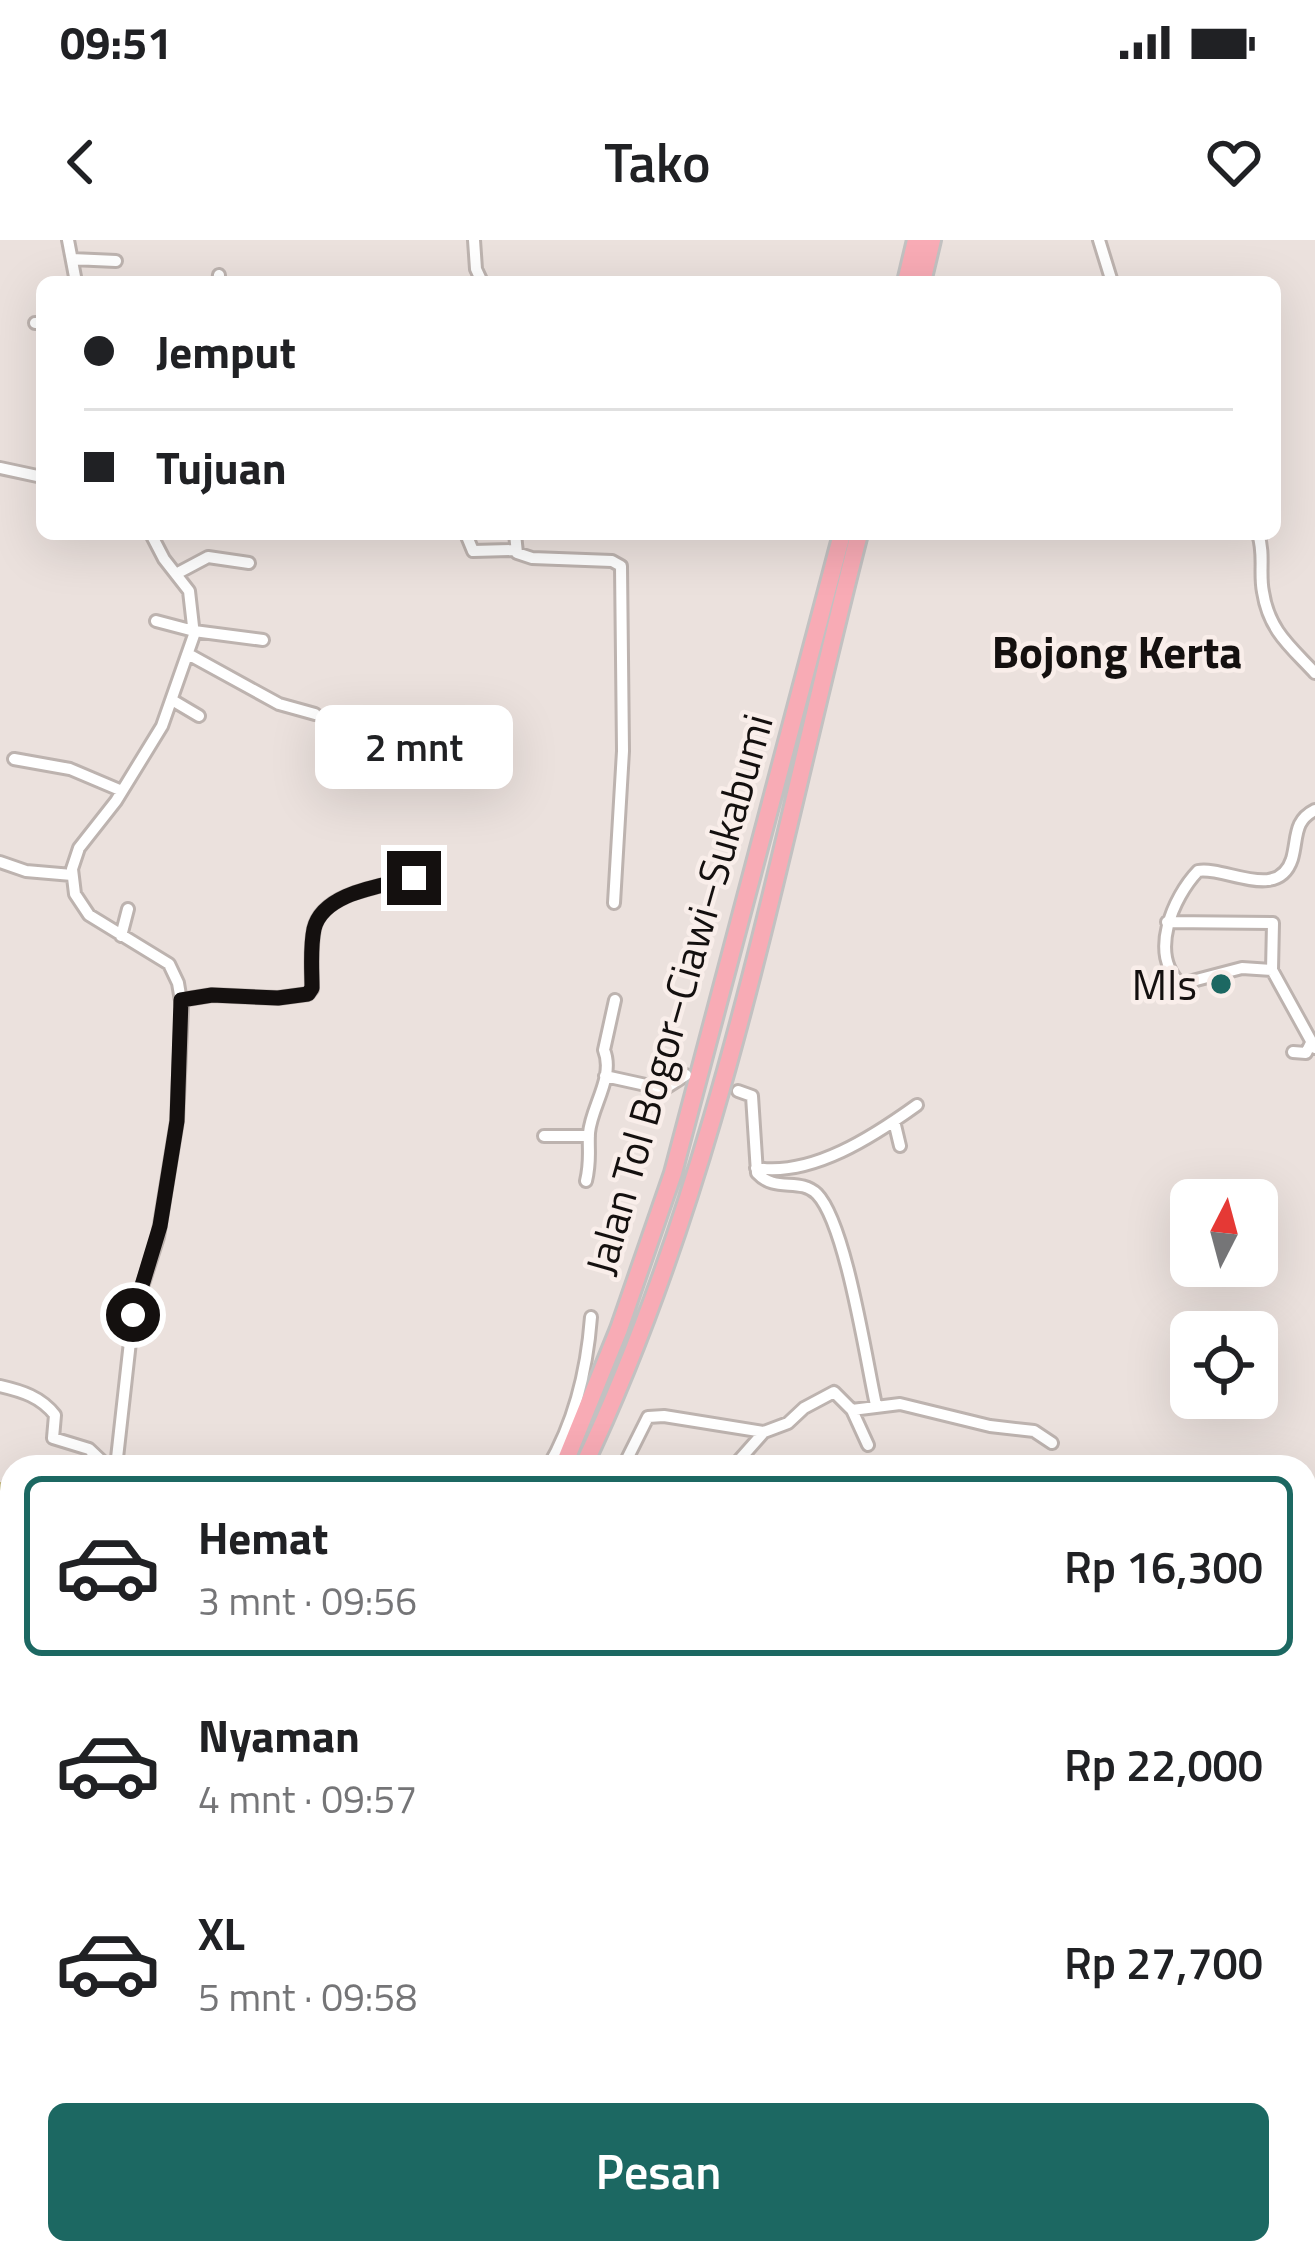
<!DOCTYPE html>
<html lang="id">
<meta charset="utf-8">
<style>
:root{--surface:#fff;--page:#f6f6f6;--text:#202124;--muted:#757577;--line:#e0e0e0;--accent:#1c6862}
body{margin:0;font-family:"Titillium Web",sans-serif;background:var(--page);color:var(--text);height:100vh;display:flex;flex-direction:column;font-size:45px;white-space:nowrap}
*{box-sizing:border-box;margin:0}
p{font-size:39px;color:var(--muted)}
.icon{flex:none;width:66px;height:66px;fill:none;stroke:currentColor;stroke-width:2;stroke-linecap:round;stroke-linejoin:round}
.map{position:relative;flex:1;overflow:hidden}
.drawer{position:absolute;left:0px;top:1215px;width:1317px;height:810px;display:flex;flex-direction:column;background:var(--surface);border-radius:36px 36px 0 0;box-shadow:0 12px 48px #0002}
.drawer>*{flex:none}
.hud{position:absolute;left:36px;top:36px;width:1245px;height:264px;border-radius:18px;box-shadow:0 12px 48px #0002;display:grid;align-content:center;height:264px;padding:0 48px;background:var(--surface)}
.needle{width:78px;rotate:6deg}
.fabs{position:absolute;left:1170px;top:939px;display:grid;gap:24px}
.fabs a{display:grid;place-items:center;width:108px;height:108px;border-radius:18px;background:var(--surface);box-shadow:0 12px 48px #0002;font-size:60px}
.end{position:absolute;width:54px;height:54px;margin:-27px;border:15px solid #14100f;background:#fff;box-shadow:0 0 0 6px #fff}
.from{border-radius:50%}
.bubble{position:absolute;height:84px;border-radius:18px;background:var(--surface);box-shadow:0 12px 48px #0002;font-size:39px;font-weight:600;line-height:84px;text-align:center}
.hud b{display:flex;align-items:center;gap:42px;height:114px;font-size:45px}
.hud b+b{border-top:3px solid var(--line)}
.hud i{width:30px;height:30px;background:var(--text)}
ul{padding:21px 0 0;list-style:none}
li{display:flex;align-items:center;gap:36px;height:180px;margin:0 24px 18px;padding:0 24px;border:6px solid transparent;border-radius:18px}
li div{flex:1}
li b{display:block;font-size:45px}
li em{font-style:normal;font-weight:600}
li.on{border-color:var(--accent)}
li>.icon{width:108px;height:108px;stroke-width:1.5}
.cta{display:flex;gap:24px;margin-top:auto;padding:24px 48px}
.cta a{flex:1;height:138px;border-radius:18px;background:var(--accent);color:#fff;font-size:48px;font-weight:600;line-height:138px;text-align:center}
.status{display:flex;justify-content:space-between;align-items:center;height:84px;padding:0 60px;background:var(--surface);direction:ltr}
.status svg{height:33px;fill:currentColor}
header{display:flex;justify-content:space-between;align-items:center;height:156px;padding:0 48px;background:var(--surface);font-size:54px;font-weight:600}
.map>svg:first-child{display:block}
.forest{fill:#bbae67}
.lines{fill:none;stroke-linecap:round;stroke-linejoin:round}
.stream{stroke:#f5b3dd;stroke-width:3}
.minor-casing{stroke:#bdb3af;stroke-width:16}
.highway-casing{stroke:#c2c1c1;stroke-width:22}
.minor{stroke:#fff;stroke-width:10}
.highway{stroke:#f8abb5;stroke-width:16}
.route{stroke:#14100f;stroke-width:15}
.poi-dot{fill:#1c6862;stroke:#f9eeea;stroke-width:4.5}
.labels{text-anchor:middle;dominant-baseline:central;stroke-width:9;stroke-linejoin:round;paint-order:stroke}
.poi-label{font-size:42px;fill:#14100f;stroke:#f9eeea;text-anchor:end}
.street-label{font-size:42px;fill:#14100f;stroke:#f9eeea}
.neighbourhood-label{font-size:45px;font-weight:bold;fill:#14100f;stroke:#f9eeea}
</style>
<div class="status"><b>09:51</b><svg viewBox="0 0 49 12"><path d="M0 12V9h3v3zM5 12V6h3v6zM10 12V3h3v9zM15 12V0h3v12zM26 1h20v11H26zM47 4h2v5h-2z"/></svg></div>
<header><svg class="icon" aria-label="back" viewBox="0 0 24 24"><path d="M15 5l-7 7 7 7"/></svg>Tako<svg class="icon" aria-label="heart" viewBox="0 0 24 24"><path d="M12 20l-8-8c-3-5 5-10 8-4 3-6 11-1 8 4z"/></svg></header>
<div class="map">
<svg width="1315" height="2025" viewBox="0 0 1315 2025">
<rect width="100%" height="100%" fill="#ebe1dd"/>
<path class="forest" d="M 0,1242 L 12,1247 L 12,1461 L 0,1472 Z
M 0,1578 L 12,1579 L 12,1979 L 0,1982 Z
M 119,2013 L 682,2013 L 683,2025 L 119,2025 Z"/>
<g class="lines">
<path class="stream" d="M 0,1820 L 12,1823
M 243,2013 L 250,2025"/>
<defs>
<path id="minor" d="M 68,0 L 76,42
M 474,0 L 476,29 L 482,42
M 1099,0 L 1112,42
M 72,19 L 116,21
M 218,42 L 219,35
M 35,83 L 42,83
M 0,228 L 42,237
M 466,294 L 473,311 L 515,310
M 515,294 L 517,313 L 532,318 L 612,321 L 621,326 L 623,511 L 614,663
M 1258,294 C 1265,314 1259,333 1263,352 C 1269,391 1291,407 1315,433
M 176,334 L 208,317 L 249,323
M 156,381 L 194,391 L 263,400
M 188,414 L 279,464 L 315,474
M 172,460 L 199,476
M 14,519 L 70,529 L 122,551
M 1315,570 C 1293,581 1298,598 1292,619 C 1278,662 1225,626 1198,631 C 1173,657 1148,715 1181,744 L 1242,728 L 1272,730 L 1315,808
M 0,622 L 26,631 L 72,635
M 1167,682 L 1273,683 L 1272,730
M 121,696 L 128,669
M 181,760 L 212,755 L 278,758 L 308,754 L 312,749 C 312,730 310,708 314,689 C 322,652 383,646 414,638
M 1293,812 L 1306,813 L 1311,803
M 605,836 L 664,849 L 686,835
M 738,851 L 752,856 L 757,933 C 775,953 800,937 817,954 C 846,984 866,1120 876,1165
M 894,881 L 900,906
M 544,896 L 589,896
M 756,928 C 812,937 874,896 917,865
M 586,941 C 591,920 588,911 589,893 C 591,867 615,837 604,810 L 615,760
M 0,1146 C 22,1151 41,1157 55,1175 L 53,1198 L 89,1209 L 108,1227
M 852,1170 L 868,1205
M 116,1227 L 133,1075 L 158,997 L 177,881 L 182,767 L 178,743 L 169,724 L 89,675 L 75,654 L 72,629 L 79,608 L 116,561 L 162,486 L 194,395 L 189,351 L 164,319 L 151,294
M 548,1227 C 575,1181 587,1130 591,1077
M 623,1227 L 648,1177 L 664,1176 L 764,1192
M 733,1227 L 764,1192 L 788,1183 L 804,1168 L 834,1152 L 852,1170 L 900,1164 L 990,1186 L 1034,1191 L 1052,1203
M 0,1310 L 12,1303
M 1305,1593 L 1315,1593
M 1305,1675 L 1315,1674
M 1305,1762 L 1315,1760
M 1305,1920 L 1315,1932
M 1230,2013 L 1251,2022 L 1273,2025
M 733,2025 L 737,2013
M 1168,2025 L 1169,2013"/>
<path id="highway" d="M 906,42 L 916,0
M 922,42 L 932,0
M 563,1227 L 619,1089 L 673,933 L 842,294
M 583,1227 C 723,932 778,608 859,294
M 31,2025 L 41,2013
M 51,2025 L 61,2013"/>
</defs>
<use href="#minor" class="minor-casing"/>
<use href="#highway" class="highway-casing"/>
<use href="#minor" class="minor"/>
<use href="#highway" class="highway"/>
</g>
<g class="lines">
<path class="route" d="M 133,1075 L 160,986 L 177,881 L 181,760 L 212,755 L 278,758 L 308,754 L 312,748 C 312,730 310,708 314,689 C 323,652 383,646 414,638"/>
</g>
<circle class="poi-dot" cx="1221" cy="744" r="12"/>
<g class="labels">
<g class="poi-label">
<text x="1197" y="744">MIs</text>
</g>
<g class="street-label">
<text transform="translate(678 754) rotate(-74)">Jalan Tol Bogor–Ciawi–Sukabumi</text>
</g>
<g class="neighbourhood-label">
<text x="1117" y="411">Bojong Kerta</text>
</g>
</g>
</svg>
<div class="fabs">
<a><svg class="needle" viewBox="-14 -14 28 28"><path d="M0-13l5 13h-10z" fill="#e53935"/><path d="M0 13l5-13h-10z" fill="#757577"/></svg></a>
<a><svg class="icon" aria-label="locate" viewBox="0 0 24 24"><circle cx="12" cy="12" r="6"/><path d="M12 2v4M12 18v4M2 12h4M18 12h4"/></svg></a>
</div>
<i class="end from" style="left:133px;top:1075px"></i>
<i class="end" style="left:414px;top:638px"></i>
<div class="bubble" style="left:315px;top:465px;width:198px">2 mnt</div>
<div class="hud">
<b><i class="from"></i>Jemput</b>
<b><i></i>Tujuan</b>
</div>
<section class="drawer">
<ul>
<li class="on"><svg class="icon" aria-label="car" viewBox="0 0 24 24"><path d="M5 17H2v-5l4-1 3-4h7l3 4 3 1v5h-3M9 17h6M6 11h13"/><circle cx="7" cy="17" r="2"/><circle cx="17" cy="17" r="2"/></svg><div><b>Hemat</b><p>3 mnt · 09:56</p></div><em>Rp 16,300</em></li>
<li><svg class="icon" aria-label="car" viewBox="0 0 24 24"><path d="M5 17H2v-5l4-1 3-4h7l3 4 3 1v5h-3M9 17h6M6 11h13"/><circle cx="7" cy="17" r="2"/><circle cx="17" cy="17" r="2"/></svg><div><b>Nyaman</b><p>4 mnt · 09:57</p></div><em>Rp 22,000</em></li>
<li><svg class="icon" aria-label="car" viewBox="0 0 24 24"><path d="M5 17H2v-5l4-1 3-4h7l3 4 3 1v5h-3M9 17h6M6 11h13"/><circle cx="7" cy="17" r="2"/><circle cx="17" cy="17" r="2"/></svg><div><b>XL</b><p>5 mnt · 09:58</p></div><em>Rp 27,700</em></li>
</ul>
<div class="cta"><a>Pesan</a></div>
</section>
</div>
